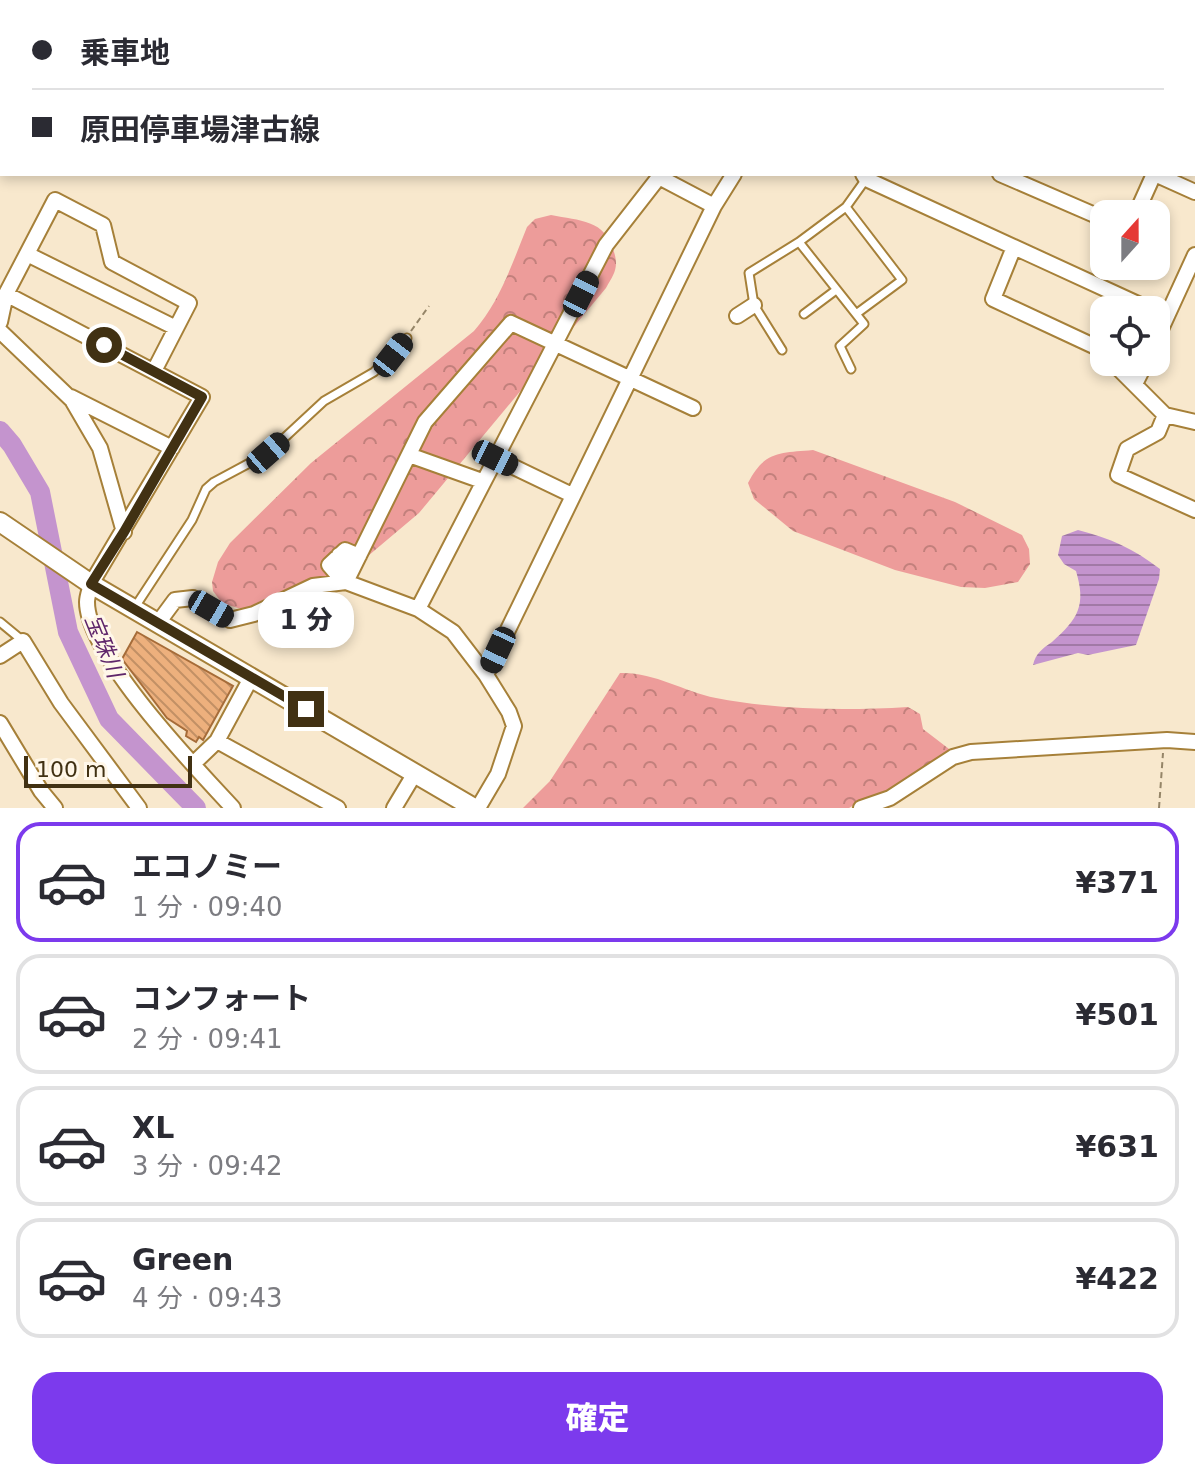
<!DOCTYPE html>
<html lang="ja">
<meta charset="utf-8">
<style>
:root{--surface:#fff;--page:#f7f7f7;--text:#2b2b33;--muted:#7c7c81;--line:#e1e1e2;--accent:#7c3aed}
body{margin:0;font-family:"DejaVu Sans","Noto Sans JP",sans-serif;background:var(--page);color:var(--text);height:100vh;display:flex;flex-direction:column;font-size:30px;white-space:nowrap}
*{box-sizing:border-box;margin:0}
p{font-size:26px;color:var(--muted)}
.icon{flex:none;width:44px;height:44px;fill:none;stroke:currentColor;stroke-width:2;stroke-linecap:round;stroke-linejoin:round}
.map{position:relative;height:808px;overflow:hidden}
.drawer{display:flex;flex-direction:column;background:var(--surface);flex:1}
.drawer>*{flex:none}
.banner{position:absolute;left:0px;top:0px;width:1196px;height:176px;box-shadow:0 4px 12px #0003;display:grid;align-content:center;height:176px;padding:0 32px;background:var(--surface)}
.needle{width:52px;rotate:21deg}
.fabs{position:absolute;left:1090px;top:200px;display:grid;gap:16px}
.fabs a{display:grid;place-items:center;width:80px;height:80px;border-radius:16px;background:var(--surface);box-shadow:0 4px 12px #0003;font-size:40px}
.scale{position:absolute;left:24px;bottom:20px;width:168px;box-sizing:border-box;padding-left:8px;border:4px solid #413113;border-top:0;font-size:22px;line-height:28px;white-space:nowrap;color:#413113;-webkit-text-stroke:6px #fff7e9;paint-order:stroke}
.end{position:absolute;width:36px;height:36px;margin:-18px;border:10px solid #413113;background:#fff;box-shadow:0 0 0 4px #fff}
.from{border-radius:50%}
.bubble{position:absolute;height:56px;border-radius:24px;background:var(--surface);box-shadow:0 4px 12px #0003;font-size:26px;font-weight:800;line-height:56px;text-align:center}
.car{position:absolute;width:24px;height:48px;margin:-24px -12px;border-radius:10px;box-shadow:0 0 6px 2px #0007;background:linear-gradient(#222 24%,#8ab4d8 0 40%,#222 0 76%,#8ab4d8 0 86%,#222 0)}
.banner b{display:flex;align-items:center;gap:28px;height:76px;font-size:30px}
.banner b+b{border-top:2px solid var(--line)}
.banner i{width:20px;height:20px;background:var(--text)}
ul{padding:14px 0 0;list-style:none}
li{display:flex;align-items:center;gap:24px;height:120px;margin:0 16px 12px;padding:0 16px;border:4px solid var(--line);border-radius:24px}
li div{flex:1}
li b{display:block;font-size:30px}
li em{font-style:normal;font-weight:800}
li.on{border-color:var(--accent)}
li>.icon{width:72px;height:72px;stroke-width:1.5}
.cta{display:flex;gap:16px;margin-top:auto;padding:16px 32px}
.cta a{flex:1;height:92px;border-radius:24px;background:var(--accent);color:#fff;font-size:32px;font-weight:800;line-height:92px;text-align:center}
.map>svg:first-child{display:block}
.forest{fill:url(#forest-crowns)}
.water{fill:url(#water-rules)}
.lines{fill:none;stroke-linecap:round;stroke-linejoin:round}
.river{stroke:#c494ce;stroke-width:20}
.building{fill:url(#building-back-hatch);stroke:#a66c39;stroke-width:2}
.lane-casing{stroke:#a68039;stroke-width:11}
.street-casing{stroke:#a68039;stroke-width:18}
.secondary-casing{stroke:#a68039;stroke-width:22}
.highway-casing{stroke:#aa7f2b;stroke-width:28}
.path{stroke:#958568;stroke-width:2;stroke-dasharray:6 4;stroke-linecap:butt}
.lane{stroke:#fff;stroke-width:7}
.street{stroke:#fff;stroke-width:14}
.secondary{stroke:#fff;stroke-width:18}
.highway{stroke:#e2a938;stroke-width:24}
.route{stroke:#413113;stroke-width:10}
.labels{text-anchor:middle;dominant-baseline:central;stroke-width:6;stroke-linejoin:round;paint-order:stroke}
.water-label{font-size:22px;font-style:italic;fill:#5f256a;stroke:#fff7e9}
</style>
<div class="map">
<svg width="1195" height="808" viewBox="0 0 1195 808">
<defs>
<pattern id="forest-crowns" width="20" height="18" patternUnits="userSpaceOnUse" patternTransform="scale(2)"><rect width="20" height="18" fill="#ed9c9a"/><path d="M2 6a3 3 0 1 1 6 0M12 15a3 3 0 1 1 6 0" fill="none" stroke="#c2807c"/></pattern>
<pattern id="water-rules" width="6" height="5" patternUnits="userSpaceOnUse" patternTransform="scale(2)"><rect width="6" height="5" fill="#c494ce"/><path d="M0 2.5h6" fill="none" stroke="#a179a6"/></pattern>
<pattern id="building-back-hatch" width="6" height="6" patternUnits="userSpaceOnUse" patternTransform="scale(2)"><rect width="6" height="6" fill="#edb07d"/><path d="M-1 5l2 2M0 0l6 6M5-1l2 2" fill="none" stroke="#c29065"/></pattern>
</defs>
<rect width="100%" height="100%" fill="#f8e8cd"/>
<path class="forest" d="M 551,215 C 580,221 605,219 614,252 C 619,268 614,274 606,288 L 419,513 L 330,588 L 304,603 L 259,610 L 238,608 L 222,603 L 213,591 L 212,582 L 218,562 L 230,543 L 311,463 L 474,331 C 500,301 512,264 527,227 L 535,219 Z
M 813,450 L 955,502 L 1022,535 L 1029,549 L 1030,564 L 1018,582 L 985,588 L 961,587 L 895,570 L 793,531 L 754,499 L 748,483 C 764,451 780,453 813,450 Z
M 620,673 C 654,672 682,691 716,698 C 780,710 843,711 908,707 L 920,714 L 923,729 L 953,752 L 894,792 L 857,803 L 849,808 L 523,808 L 550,781 Z"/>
<path class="water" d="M 1078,530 C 1110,538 1134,549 1160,569 L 1159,579 L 1136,645 L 1088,655 L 1078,653 L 1033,665 C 1036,653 1042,649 1052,642 C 1079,618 1086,605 1076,571 L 1064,564 L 1058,555 L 1062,536 Z"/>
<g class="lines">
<path class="river" d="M 0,431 L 12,445 L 40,492 L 68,632 L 109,719 L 196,808"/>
</g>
<path class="building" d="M 137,632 L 233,686 L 203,740 L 199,737 L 196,742 L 186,736 L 187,731 L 167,718 L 122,659 Z"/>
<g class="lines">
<defs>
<path id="lane" d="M 846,207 L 902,280 L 856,314
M 799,242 L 864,324 L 840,346 L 851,369
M 804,314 L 836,290
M 782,350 L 754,305 L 749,273 L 799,242 L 846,207 L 866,179
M 135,607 L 192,520 L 206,489 L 214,482 L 268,453 L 324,401 L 374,372 L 407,338
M 0,622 L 23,641"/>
<path id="street" d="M 781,0 L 783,2
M 919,0 L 924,2
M 1162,0 L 1166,2
M 93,2 L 95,0
M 182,2 L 184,0
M 0,6 L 2,4
M 1194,13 L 1195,14
M 0,72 L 2,74
M 1194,120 L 1195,121
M 660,174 L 659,177 L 714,206
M 863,174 L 866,179 L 1151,310
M 1000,174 L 1104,219
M 1155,174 L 1195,192
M 1136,214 L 1154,174
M 1014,247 L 993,299 L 1098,348 L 1104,354
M 27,254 L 176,328
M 6,294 L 202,397 L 91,584 C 90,589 87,596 87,602 C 87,655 196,768 233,808
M 737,316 L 754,305
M 0,322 L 6,294 L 55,200 L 103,225 L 112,262 L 189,303 L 154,371
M 0,331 L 72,400 L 100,448 L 124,532
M 1156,340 L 1195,255
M 1112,362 L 1165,415 L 1195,422
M 1135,384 L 1146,362
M 71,397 L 172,448
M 1165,415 L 1158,432 L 1127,449 L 1118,475 L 1195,510
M 409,455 L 482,481
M 495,458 L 572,495
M 339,555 L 345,561 L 335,572 L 329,565 L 345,550 L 359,556
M 346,582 L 425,422 L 511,323 L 693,408
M 418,609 L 606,245 L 659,177
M 158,623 L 175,600 L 193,598 L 230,620 L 254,614 L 313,586 L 346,582 L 418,609 L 453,632 L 486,675 L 509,712 L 514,726 L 498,774 L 478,808
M 0,656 L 23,641 L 61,703 L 139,808
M 486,675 L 714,206 L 734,174
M 0,723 L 41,791 L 55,808
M 217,741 L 338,808
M 193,764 L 217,741 L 251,678
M 394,808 L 415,773
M 861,808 L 890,798 L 953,757 L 971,752 L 1167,740 L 1195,742"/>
<path id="secondary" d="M 0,522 L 91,584 L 474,808"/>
<path id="highway" d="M 982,0 L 987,2
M 1061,0 L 1065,2
M 1103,0 L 1109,2
M 1194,36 L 1195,36
M 1194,58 L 1195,58
M 1194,95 L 1195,95"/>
</defs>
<use href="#lane" class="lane-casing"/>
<use href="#street" class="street-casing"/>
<use href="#secondary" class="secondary-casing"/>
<use href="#highway" class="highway-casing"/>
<path class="path" d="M 411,331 L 429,306
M 1159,808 L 1163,753"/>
<use href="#lane" class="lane"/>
<use href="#street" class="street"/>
<use href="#secondary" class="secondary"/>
<use href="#highway" class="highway"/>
</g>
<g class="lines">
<path class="route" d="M 104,345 L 202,397 L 124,532 L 91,584 L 306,709"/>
</g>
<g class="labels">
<g class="water-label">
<text transform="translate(104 646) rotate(68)">宝珠川</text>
</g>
</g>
</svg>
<div class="fabs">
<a><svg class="needle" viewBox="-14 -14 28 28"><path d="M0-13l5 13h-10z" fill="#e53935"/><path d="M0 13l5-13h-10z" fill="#7c7c81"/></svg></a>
<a><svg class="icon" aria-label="locate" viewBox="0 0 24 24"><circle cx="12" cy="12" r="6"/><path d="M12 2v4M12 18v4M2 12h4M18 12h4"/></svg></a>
</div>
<div class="scale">100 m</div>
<i class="end from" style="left:104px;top:345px"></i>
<i class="end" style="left:306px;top:709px"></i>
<div class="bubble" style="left:258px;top:592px;width:96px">1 分</div>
<i class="car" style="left:581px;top:294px;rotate:27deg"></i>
<i class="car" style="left:393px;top:355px;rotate:38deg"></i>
<i class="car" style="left:268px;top:453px;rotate:49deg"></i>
<i class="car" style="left:495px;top:458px;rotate:116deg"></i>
<i class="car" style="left:211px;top:609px;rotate:120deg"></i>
<i class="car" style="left:498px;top:650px;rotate:205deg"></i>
<div class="banner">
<b><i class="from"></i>乗車地</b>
<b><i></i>原田停車場津古線</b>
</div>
</div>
<section class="drawer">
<ul>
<li class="on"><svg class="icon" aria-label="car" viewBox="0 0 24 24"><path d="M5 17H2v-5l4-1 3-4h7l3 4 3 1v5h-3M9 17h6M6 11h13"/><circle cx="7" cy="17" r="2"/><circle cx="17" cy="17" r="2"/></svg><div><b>エコノミー</b><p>1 分 · 09:40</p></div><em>¥371</em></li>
<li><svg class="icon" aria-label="car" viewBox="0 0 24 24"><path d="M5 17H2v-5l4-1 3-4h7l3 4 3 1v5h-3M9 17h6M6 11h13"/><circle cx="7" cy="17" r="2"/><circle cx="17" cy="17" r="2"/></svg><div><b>コンフォート</b><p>2 分 · 09:41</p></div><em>¥501</em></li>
<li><svg class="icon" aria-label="car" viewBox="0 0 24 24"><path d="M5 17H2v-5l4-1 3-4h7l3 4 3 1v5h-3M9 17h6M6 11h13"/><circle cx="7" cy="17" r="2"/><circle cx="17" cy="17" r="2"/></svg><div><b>XL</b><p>3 分 · 09:42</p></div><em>¥631</em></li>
<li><svg class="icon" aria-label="car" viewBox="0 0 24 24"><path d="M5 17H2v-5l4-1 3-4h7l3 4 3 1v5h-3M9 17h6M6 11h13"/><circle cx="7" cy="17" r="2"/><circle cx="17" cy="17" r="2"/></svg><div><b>Green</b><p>4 分 · 09:43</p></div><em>¥422</em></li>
</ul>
<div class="cta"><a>確定</a></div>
</section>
